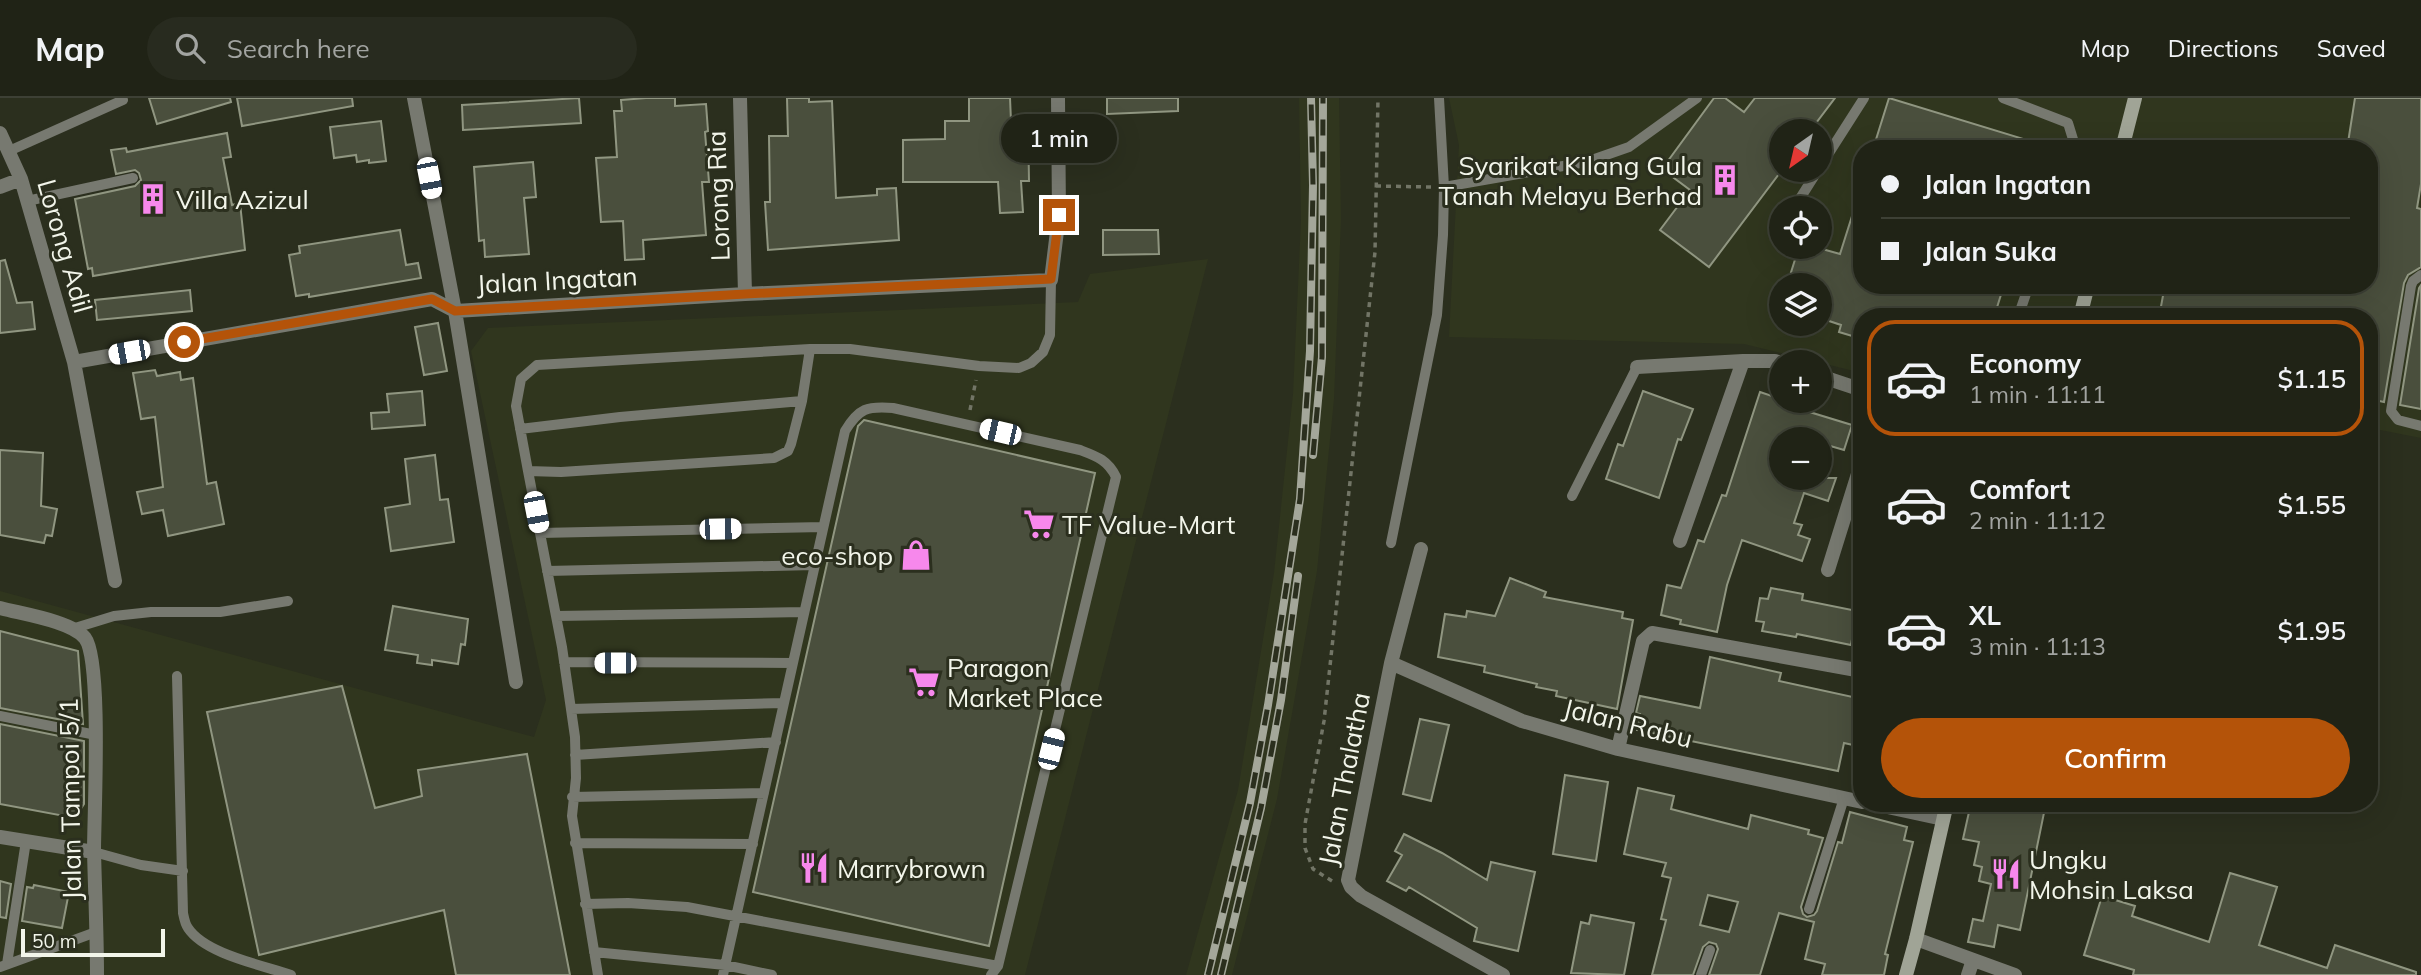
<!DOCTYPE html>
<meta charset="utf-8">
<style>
:root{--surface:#202316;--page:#282b1f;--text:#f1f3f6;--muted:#a2a4a1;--line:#3d4035;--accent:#b45309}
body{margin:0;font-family:Mulish,sans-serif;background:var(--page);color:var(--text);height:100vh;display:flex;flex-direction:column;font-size:26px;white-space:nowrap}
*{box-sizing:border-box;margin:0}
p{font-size:23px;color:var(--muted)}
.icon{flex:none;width:38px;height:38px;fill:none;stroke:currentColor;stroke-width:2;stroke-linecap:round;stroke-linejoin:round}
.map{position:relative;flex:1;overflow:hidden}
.sheet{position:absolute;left:1853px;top:210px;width:525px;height:504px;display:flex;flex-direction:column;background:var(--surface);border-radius:28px;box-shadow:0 7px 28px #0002,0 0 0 2px var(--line)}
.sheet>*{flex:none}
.hud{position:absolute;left:1853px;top:42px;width:525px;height:154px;border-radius:28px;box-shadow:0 7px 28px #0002,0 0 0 2px var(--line);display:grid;align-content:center;height:154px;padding:0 28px;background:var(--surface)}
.needle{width:46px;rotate:214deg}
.fabs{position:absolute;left:1769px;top:21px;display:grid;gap:14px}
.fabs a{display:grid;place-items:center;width:63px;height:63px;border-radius:50%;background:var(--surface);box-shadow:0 7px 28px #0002,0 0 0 2px var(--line);font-size:35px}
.scale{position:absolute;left:21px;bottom:18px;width:144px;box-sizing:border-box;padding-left:7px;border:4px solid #f2f5ea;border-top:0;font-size:19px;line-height:24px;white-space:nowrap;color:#f2f5ea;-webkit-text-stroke:5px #2b2f1e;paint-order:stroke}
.end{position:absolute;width:32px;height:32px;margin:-16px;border:9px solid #b45309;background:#fff;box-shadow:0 0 0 4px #fff}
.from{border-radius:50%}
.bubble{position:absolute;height:49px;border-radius:24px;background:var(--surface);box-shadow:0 7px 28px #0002,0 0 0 2px var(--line);font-size:23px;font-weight:600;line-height:49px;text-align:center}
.car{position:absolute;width:21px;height:42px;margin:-21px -10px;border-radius:9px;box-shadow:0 0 5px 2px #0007;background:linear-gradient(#fff 24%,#345 0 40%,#fff 0 76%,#345 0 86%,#fff 0)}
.hud b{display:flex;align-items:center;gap:24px;height:66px;font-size:26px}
.hud b+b{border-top:2px solid var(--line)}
.hud i{width:18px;height:18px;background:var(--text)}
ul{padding:12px 0 0;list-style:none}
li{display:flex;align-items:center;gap:21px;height:116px;margin:0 14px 10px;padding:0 14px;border:4px solid transparent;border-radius:28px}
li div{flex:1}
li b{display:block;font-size:26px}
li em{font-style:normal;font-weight:600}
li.selected{border-color:var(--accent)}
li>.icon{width:63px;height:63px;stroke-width:1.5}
.action{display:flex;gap:14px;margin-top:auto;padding:14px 28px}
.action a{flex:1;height:80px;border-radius:42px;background:var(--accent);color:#fff;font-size:28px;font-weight:600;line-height:80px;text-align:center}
header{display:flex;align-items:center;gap:42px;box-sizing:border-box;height:98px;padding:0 35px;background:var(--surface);border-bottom:2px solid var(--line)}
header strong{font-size:33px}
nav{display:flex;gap:38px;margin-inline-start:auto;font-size:24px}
.search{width:490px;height:63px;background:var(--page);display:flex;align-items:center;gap:18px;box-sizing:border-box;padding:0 24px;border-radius:38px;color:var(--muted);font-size:26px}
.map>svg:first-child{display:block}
.built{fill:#30361e;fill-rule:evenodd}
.building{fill:#4a4f3d;stroke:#909681;stroke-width:2;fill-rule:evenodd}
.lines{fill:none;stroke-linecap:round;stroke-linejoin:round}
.path{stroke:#727566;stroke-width:3.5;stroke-dasharray:5 5;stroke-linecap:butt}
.lane{stroke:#777970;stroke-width:10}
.street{stroke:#777970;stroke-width:14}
.secondary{stroke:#a0a496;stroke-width:14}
.rail-casing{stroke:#a4a79a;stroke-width:8}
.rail{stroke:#2b2f1e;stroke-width:5;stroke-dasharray:16;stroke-linecap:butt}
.route{stroke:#b45309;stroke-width:9}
.labels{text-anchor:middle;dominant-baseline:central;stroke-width:6;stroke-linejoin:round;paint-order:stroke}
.poi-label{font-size:26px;fill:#f2f5ea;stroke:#2b2f1e;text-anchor:start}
.street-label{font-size:26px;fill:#f2f5ea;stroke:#2b2f1e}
</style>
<header>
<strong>Map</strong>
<div class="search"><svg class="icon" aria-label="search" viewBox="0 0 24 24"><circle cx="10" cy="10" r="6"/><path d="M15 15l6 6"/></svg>Search here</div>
<nav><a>Map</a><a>Directions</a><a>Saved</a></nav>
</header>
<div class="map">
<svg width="2421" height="877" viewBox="0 0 2421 877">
<rect width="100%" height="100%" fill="#2b2f1e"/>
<path class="built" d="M 1299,0 L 1339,0 L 1341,121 L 1334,301 L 1317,473 L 1277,701 L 1232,877 L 1186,877 L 1238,692 L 1274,475 L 1293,296 L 1301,123 Z
M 1449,0 L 2421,0 L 2421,340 L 2370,330 L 2370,219 L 1862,219 L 1862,275 L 1744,246 L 1449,239 L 1459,47 ZM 1782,33 L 1820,33 L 1820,72 L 1782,72 ZM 1862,51 L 2370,51 L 2370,187 L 1862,187 ZM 1782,110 L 1820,110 L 1820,149 L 1782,149 ZM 1782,187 L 1820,187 L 1820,226 L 1782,226 Z
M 1208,161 L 1025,877 L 0,877 L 0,493 L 534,639 L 546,602 L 471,253 L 488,230 L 1078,204 L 1090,176 Z"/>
<path class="building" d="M 149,0 L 230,0 L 231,4 L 157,26 Z
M 237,0 L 352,0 L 353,8 L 242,28 Z
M 579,0 L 581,25 L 463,32 L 462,7 Z
M 646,0 L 675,0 L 675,8 L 706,6 L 708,33 L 705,34 L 709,84 L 702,84 L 706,137 L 643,142 L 644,161 L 625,162 L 623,123 L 601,124 L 596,60 L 617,59 L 614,13 L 622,13 L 621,2 Z
M 787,0 L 809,0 L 809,4 L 832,3 L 836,100 L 877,97 L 877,91 L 896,90 L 899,142 L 768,152 L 765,104 L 770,104 L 769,38 L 788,38 Z
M 969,0 L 1010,0 L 1011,23 L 1028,23 L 1029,83 L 1021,83 L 1023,114 L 1000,115 L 998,84 L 903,84 L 903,42 L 945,41 L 945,23 L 969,23 Z
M 1107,0 L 1178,0 L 1178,13 L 1107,16 Z
M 1714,0 L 1725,0 L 1744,14 L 1755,0 L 1835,0 L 1810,33 L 1782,33 L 1782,72 L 1709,169 L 1660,132 L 1690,92 L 1662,71 Z
M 1889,0 L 2043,47 L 2042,51 L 1873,51 Z
M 2355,0 L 2421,0 L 2421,86 L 2417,110 L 2421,111 L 2421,169 L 2408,177 L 2404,185 L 2384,304 L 2370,301 L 2370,219 L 2159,219 L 2165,187 L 2370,187 L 2370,51 L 2347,51 Z
M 381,23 L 386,63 L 369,65 L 369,62 L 357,64 L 356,57 L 334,60 L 330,29 Z
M 227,35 L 231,59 L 223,60 L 232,107 L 240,105 L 245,152 L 93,178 L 92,170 L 88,171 L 75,101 L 135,88 L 141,82 L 139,75 L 135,72 L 116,76 L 111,52 L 126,50 L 127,54 Z
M 533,64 L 536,99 L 524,100 L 529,156 L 485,159 L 484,142 L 479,143 L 474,69 Z
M 1859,96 L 1862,97 L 1862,187 L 2004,187 L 1994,219 L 1862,219 L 1862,241 L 1839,234 L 1841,227 L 1820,220 L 1820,187 L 1787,187 L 1799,149 L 1815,149 L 1840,156 Z
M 400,132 L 406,167 L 418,165 L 421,180 L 309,199 L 309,196 L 296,198 L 289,157 L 300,155 L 299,148 Z
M 1103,132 L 1158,132 L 1159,156 L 1103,157 Z
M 5,162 L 17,205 L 32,204 L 35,231 L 0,235 L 0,163 Z
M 2421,187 L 2421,311 L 2400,307 L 2419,190 Z
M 190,192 L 192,213 L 97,222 L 95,202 Z
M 438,225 L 447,273 L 424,277 L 415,229 Z
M 155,272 L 157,278 L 180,274 L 181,282 L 193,280 L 207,386 L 216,384 L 224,426 L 168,438 L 163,412 L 142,416 L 137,394 L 163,389 L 155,319 L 141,321 L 133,275 Z
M 422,293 L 425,327 L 372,331 L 371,315 L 389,314 L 387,296 Z
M 1643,293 L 1693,311 L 1681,342 L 1678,341 L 1659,400 L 1606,381 L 1618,346 L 1623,348 Z
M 1760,294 L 1804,309 L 1803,312 L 1852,327 L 1844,352 L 1820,345 L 1820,341 L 1782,341 L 1782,380 L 1836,380 L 1828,403 L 1804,395 L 1794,425 L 1802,427 L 1798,437 L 1810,441 L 1802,463 L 1742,442 L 1727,487 L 1717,534 L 1680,526 L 1681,522 L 1661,517 L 1667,487 L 1681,490 L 1698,442 L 1704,444 L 1722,397 L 1726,398 Z
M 864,322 L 1095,375 L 989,848 L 753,794 L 858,328 Z
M 0,352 L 43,355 L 41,408 L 57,411 L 52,438 L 46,437 L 44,445 L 0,437 Z
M 435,357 L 440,402 L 448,401 L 454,444 L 391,453 L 385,410 L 410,406 L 405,361 Z
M 1510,480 L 1546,494 L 1544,499 L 1623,514 L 1622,520 L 1633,522 L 1617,611 L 1556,598 L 1557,593 L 1536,589 L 1537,586 L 1484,574 L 1485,568 L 1438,559 L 1445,516 L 1466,519 L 1467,513 L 1495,518 Z
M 1771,490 L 1803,496 L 1802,502 L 1857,513 L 1851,547 L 1797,536 L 1796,539 L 1762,533 L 1764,524 L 1756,523 L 1760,500 L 1768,501 Z
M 393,508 L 468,521 L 465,547 L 461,546 L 458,566 L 432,562 L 432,567 L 417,565 L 418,557 L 385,552 Z
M 0,533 L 78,553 L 83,626 L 0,610 Z
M 1710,559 L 1781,575 L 1779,583 L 1862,601 L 1862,649 L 1844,645 L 1838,673 L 1637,632 L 1640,616 L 1636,615 L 1640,598 L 1700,610 Z
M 342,588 L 375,710 L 422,698 L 418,672 L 527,656 L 570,877 L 456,877 L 444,812 L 259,857 L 207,614 Z
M 1420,621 L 1449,627 L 1431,703 L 1403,696 Z
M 0,626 L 84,643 L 84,706 L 75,720 L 0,706 Z
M 1565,677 L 1608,684 L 1596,763 L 1553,756 Z
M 1638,690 L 1674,698 L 1671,711 L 1748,731 L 1751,717 L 1809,732 L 1808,736 L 1823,740 L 1801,809 L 1803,816 L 1807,819 L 1814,817 L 1817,813 L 1838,744 L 1842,745 L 1850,714 L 1907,729 L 1904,742 L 1913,744 L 1885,856 L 1888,857 L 1884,877 L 1822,877 L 1825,866 L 1805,861 L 1814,824 L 1779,815 L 1760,877 L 1709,877 L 1718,851 L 1716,846 L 1709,844 L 1703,849 L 1693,877 L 1652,877 L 1666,822 L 1661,821 L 1671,780 L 1662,778 L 1666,765 L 1624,756 ZM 1708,797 L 1738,804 L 1729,834 L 1700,827 Z
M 1971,705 L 2046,705 L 2020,832 L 1998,827 L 1994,849 L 1968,844 L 1973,821 L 1983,823 L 1991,786 L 1979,783 L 1982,769 L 1974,767 L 1979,744 L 1963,741 Z
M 1404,736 L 1442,755 L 1487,782 L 1491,764 L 1535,774 L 1518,853 L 1474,843 L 1477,830 L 1409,789 L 1406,793 L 1387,783 L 1402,757 L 1395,753 Z
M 2230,775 L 2277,789 L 2259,847 L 2327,870 L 2335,847 L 2416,874 L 2416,877 L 2133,877 L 2134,872 L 2084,857 L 2102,798 L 2135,808 L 2132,818 L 2209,844 Z
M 0,783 L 11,786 L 6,820 L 0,819 Z
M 34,787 L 69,794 L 62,830 L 22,823 L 27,789 L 33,790 Z
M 1591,817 L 1634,825 L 1624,877 L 1571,875 L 1581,824 L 1589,826 Z"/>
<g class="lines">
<path class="path" d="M 1376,88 L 1431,89
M 970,312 L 976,282
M 1332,783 L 1313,771 L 1305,750 L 1305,726 L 1324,623 L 1375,154 L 1378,0"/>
<path class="lane" d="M 2003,0 L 2068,25 L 2076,51
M 9,53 L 123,2
M 1820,69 L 1864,0
M 1444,89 L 1586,64 L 1629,49 L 1697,0
M 27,103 L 133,80
M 1794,110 L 1818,72
M 1781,132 L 1782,130
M 2421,177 L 2413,183 L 2411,188 L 2391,313 L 2398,322 L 2421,328
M 2018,219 L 2029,187
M 810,251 L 802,303 L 791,346 L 788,353 L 774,360 L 561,374 L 528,373 L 516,308 L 521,281 L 537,267 Z
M 810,251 L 850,251 L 979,268 L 1019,270 L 1031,265 L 1043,254 L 1050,237 L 1051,182
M 520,331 L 620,319 L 802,303
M 528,373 L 562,549 L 575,639 L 576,680 L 572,718 L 598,877
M 1572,398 L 1637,269
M 540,435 L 823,429
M 1391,445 L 1437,217 L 1443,137 L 1444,89 L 1439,0
M 547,473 L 814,467
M 556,518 L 804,514
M 75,530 L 114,518 L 151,514 L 220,514 L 288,503
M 564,564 L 793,565
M 177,578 L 183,815 C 184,820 185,826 188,830 C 205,856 262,867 291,877
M 571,611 L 784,605
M 0,618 L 96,637
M 575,657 L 776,644
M 572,699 L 764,695
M 575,745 L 753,746
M 94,754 L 141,767 L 183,773
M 585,806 L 628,805 L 687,809 L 998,868
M 1809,811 L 1844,700
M 594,854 L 725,867 L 772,877
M 7,866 L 26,743
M 0,869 L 96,834
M 723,877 L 845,333 C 859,310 867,308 893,310 L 1080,352 C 1096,358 1108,362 1116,379 L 998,868 L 991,877
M 1701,877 L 1710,852"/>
<path class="street" d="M 414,0 L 455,213 L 516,584
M 740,0 L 745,196
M 0,35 L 21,81 L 74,264 L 115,483
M 0,89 L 21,81
M 74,264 L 432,201 L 455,213 L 745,196 L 1051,182 L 1059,117 L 1058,0
M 1637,269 L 1743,263 L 1775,263 L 1782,265
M 1820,278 L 1862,292
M 1680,443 L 1743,263
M 1421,451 L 1391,565 L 1348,782 L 1351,789 L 1361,798 L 1503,877
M 1828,472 L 1862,363
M 0,510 C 22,516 71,523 85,540 C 102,562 94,717 94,753 C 95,795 97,836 97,877
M 1391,565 L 1522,623 L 1618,651 L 1862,704
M 1618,651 L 1643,543 L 1652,535 L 1862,573
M 1869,705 L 1943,721
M 0,739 L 94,754
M 1916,841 L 2015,877
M 1968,877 L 1973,862"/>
<path class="secondary" d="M 2122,51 L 2135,0
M 2080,219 L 2088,187
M 1906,877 L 1916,841 L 1947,705"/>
<defs>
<path id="rail" d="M 1313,357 L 1322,259 L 1323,0
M 1208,877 L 1250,705 L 1268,607 L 1300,401 L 1310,253 L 1313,87 L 1311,0
M 1221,877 L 1261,710 L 1281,602 L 1298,478"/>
</defs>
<use href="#rail" class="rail-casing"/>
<use href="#rail" class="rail"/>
</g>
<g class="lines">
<path class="route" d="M 184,244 L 432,201 L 455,213 L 745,196 L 1051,181 L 1059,117"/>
</g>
<defs>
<symbol id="building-bare" viewBox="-9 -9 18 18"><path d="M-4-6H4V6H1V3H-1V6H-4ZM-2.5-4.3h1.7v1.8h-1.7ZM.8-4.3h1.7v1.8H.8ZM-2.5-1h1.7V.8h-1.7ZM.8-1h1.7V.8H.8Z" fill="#f788ec" stroke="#2b2f1e" stroke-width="2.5" paint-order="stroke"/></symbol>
<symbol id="supermarket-bare" viewBox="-9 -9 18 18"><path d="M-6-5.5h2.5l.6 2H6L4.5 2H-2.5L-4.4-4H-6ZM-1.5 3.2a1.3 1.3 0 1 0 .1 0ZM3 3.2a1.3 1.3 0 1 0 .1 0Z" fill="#f788ec" stroke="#2b2f1e" stroke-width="2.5" paint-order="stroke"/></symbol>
<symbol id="shop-bare" viewBox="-9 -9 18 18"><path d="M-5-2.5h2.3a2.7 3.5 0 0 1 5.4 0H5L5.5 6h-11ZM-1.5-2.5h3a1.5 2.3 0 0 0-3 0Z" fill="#f788ec" stroke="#2b2f1e" stroke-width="2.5" paint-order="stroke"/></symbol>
<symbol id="restaurant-bare" viewBox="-9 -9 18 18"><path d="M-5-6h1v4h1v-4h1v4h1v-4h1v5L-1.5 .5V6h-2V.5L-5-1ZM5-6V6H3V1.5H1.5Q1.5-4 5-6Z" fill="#f788ec" stroke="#2b2f1e" stroke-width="2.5" paint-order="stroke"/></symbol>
</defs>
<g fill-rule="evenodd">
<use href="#building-bare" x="1703" y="60" width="44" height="44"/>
<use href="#building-bare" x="131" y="79" width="44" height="44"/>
<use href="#supermarket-bare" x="1017" y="404" width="44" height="44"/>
<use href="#shop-bare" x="894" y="435" width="44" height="44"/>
<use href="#supermarket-bare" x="902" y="562" width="44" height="44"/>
<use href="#restaurant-bare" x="792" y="748" width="44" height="44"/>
<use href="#restaurant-bare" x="1984" y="754" width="44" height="44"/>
</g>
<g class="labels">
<g class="poi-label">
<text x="1702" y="67" text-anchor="end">Syarikat Kilang Gula<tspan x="1702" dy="30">Tanah Melayu Berhad</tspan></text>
<text x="176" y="101">Villa Azizul</text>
<text x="1062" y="426">TF Value-Mart</text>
<text x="893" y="457" text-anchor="end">eco-shop</text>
<text x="947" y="569">Paragon<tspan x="947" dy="30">Market Place</tspan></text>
<text x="2029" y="761">Ungku<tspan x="2029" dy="30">Mohsin Laksa</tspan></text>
<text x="837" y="770">Marrybrown</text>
</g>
<g class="street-label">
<text transform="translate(718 98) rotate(-92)">Lorong Ria</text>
<text transform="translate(65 148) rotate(74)">Lorong Adil</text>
<text transform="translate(557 182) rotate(-3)">Jalan Ingatan</text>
<text transform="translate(1628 625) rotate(14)">Jalan Rabu</text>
<text transform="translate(1344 681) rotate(-79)">Jalan Thalatha</text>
<text transform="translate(70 701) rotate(-91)">Jalan Tampoi 5/1</text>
</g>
</g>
</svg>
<div class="fabs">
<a><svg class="needle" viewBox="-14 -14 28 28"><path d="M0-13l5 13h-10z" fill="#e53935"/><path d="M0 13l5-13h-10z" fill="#a2a4a1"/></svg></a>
<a><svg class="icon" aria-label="locate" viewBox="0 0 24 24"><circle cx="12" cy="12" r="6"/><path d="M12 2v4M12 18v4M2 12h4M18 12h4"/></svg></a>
<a><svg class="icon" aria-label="layers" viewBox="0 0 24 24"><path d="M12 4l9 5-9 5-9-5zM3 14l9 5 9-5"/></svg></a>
<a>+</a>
<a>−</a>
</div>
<div class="scale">50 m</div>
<i class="end from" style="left:184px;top:244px"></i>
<i class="end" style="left:1059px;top:117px"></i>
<div class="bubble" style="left:1001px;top:16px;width:116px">1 min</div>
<i class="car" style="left:429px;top:80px;rotate:169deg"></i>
<i class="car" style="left:129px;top:254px;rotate:260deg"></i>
<i class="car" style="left:1000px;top:334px;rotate:283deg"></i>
<i class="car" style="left:536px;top:414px;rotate:169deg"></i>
<i class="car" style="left:720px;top:431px;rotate:89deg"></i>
<i class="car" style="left:615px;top:565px;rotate:270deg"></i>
<i class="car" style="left:1051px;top:651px;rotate:14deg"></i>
<div class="hud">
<b><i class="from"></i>Jalan Ingatan</b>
<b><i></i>Jalan Suka</b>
</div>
<section class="sheet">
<ul>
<li class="selected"><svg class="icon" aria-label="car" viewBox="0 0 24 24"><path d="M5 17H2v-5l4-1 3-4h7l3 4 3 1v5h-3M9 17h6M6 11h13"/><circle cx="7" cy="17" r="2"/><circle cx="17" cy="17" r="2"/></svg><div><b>Economy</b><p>1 min · 11:11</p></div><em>$1.15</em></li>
<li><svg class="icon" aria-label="car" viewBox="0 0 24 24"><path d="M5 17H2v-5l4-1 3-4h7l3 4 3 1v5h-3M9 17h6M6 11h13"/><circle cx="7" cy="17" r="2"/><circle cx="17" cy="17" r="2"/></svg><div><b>Comfort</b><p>2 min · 11:12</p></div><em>$1.55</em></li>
<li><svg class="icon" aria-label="car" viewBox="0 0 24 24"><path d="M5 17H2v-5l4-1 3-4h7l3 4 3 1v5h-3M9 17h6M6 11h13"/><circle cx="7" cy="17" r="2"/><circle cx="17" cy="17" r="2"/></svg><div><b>XL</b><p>3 min · 11:13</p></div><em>$1.95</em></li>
</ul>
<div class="action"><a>Confirm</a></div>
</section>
</div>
